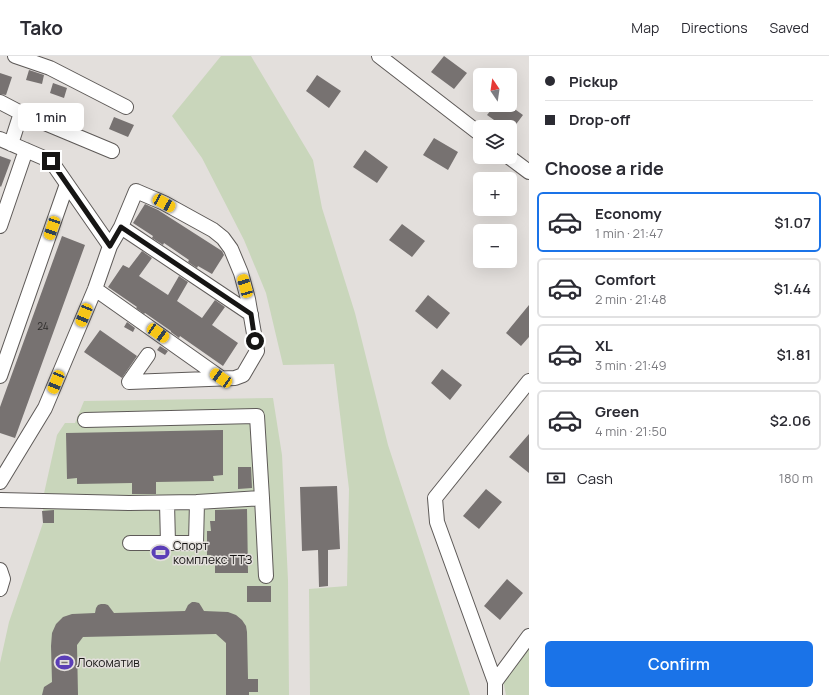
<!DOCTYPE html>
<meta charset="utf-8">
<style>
:root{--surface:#fff;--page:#f2f2f3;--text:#2b2b33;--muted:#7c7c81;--line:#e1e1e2;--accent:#1a73e8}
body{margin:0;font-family:Manrope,sans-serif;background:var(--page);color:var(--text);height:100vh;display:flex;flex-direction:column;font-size:15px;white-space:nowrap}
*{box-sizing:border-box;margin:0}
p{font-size:13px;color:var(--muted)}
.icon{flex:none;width:22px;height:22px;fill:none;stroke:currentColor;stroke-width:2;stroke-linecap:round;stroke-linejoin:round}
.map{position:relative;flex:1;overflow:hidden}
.sheet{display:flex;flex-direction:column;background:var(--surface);width:300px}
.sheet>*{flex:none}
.guide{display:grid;align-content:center;height:88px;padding:0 16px;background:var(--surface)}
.needle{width:26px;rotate:347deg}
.controls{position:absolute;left:473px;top:12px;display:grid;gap:8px}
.controls a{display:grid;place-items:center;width:44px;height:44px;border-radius:6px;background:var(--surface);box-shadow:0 4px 16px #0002;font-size:20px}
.end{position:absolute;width:18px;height:18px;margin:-9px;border:5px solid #161514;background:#fff;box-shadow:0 0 0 2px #fff}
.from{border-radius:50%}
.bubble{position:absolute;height:28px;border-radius:6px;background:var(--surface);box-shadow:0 4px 16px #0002;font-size:13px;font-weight:600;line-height:28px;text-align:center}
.car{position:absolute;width:12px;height:24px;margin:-12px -6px;border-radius:5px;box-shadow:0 0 3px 1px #0007;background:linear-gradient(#f5c518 24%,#345 0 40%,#f5c518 0 76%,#345 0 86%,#f5c518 0)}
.guide b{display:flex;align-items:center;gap:14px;height:38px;font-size:15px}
.guide b+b{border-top:1px solid var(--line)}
.guide i{width:10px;height:10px;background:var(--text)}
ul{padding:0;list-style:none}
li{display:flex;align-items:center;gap:12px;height:60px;margin:0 8px 6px;padding:0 8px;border:2px solid var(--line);border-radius:6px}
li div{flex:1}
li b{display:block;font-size:15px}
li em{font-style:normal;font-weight:600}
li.active{border-color:var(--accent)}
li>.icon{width:36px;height:36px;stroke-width:1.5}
h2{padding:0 16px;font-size:18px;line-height:48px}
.pay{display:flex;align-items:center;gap:10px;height:44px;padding:0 16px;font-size:15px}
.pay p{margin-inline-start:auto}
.button{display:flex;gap:8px;margin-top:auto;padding:8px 16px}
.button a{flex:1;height:46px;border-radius:6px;background:var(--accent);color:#fff;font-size:16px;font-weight:600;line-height:46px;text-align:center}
header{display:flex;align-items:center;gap:24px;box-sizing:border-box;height:56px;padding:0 20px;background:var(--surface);border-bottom:1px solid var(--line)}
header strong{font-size:19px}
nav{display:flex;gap:22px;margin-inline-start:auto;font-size:14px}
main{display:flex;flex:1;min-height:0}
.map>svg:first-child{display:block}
.green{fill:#c9d6bb}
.building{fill:#777271}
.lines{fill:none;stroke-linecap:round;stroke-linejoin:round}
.minor-casing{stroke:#5e5a58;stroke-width:16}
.minor{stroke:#fff;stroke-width:14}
.route{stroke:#161514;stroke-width:5}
.labels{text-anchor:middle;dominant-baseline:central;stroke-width:3;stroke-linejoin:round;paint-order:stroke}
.number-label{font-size:10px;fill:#2e2c2b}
.poi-label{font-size:12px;fill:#161514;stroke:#e3dfdc;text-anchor:start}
</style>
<header>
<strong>Tako</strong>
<nav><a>Map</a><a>Directions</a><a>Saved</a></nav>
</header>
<main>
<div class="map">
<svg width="529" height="639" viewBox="0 0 529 639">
<rect width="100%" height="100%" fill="#e3dfdc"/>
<path class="green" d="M 221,0 L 251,0 L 313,104 L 322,152 L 355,257 L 388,389 L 470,639 L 310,639 L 309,533 L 347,530 L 349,433 L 334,308 L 283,309 L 266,237 L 244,184 L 202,102 L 172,60 Z
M 273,342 L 282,399 L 288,524 L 289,639 L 0,639 L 0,607 L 9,566 L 43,467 L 43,442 L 57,379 L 65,367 L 75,367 L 84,345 Z
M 529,591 L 529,639 L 506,639 L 503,624 Z"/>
<path class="building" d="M 444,0 L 467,17 L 454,33 L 431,16 Z
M 29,14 L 44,19 L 42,28 L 26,24 Z
M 0,17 L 12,21 L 6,39 L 0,38 Z
M 317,19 L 341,35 L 329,52 L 306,35 Z
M 53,27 L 67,32 L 64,42 L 50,37 Z
M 495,49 L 509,49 L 523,59 L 514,71 L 504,71 L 487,59 Z
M 114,61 L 134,69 L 128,81 L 109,73 Z
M 434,82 L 458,96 L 448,114 L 423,99 Z
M 365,94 L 388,111 L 377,127 L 353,111 Z
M 0,100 L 11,104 L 1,131 L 0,130 Z
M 145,148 L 158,154 L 222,195 L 224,199 L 212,218 L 198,210 L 197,212 L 188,206 L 189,204 L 164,187 L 163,189 L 152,182 L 153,180 L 133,167 Z
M 402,168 L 425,185 L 412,201 L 389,184 Z
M 62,180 L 85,189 L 15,382 L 0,377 L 0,351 Z
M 142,195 L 152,202 L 139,220 L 168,239 L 179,220 L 188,226 L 177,245 L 202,262 L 215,244 L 225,251 L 212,269 L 238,287 L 223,310 L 180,280 L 179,282 L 171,276 L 171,275 L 145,257 L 144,258 L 136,252 L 137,251 L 108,231 L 123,209 L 129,212 Z
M 428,239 L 450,257 L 437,273 L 415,255 Z
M 529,249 L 529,281 L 521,290 L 506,277 Z
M 127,266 L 135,272 L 133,276 L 124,271 Z
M 100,274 L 137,300 L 122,322 L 84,296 Z
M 160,290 L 168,295 L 165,299 L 157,294 Z
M 442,313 L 462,329 L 450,344 L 431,327 Z
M 223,374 L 223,419 L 213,420 L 214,425 L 156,426 L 156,438 L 132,438 L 132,427 L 77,428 L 77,422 L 67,423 L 66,377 Z
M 529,378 L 529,417 L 509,401 Z
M 238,411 L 251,411 L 252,432 L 238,433 Z
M 337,430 L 340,493 L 328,494 L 328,530 L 319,531 L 318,494 L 302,495 L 300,431 Z
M 486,433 L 502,446 L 479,473 L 463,460 Z
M 247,453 L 248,517 L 215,517 L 215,507 L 211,506 L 211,499 L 207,499 L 207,475 L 211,475 L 210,465 L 215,465 L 215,454 Z
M 54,454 L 54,467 L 43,467 L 42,455 Z
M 507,523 L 523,537 L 500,564 L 484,550 Z
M 247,530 L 271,530 L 271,546 L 247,546 Z
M 192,546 L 195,546 L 199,547 L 201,550 L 204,555 L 228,556 L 236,559 L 242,564 L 246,570 L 247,576 L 248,623 L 258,623 L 258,636 L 249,636 L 249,639 L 226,639 L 226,587 L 216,578 L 83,581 L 77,589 L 78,639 L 42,639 L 44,631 L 52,626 L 51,590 L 52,577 L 56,568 L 63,561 L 72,558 L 95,557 L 96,552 L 98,549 L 101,548 L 105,548 L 108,549 L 114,557 L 185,555 L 188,549 Z"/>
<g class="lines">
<defs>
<path id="minor" d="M 15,0 L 50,12 L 126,51
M 379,0 L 480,78
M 0,46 L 21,57 L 112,95
M 0,83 L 51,105 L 110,190 L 95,233 L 45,352 L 0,426
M 11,88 L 21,57
M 509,101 L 529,116
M 0,170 L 26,94
M 121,171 L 251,258
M 110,190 L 121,171 L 136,135 L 164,147 L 213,174 L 223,182 L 231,193 L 241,217 L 248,243 L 257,295 L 243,319 L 235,322 L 129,326 L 148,299
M 95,233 L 221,322
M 0,320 L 67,128
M 85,364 L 257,360 L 262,442 L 197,446
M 262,442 L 266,520
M 0,444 L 129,447 L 197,446 L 196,487 L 130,487
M 167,447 L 168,487
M 0,514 L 3,523 L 0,533
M 495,626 L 529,580
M 495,639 L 495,626 L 437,466 L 435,442 L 529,325"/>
</defs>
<use href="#minor" class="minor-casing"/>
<use href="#minor" class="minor"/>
</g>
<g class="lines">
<path class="route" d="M 51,105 L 110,190 L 121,171 L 251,258 L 255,285"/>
</g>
<defs>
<symbol id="stadium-bare" viewBox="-9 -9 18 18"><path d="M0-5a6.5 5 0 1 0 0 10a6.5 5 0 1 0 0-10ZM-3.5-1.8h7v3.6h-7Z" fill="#5b3eb7" stroke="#e3dfdc" stroke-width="2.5" paint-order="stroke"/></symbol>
</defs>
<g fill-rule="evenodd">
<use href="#stadium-bare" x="148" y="484" width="25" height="25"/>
<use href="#stadium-bare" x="52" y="594" width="25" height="25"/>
</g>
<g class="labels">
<g class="number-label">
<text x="43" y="270">24</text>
</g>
<g class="poi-label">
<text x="173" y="489">Спорт<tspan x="173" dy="14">комплекс ТТЗ</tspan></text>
<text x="77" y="606">Локоматив</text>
</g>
</g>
</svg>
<div class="controls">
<a><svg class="needle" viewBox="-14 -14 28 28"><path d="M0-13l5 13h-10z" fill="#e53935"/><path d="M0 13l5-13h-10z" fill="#7c7c81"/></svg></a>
<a><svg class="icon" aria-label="layers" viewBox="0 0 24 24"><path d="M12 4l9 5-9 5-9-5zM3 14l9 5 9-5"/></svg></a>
<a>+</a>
<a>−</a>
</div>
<i class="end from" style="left:255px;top:285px"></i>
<i class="end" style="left:51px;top:105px"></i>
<div class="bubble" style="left:18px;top:47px;width:66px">1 min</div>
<i class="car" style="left:164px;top:147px;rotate:119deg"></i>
<i class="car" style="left:52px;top:172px;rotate:199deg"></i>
<i class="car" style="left:245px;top:230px;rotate:344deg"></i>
<i class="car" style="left:84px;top:259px;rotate:202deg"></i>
<i class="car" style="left:158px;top:277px;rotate:125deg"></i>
<i class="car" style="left:221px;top:322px;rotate:305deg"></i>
<i class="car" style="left:56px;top:326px;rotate:202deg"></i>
</div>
<section class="sheet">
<div class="guide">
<b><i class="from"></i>Pickup</b>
<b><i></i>Drop-off</b>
</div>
<h2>Choose a ride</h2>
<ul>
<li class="active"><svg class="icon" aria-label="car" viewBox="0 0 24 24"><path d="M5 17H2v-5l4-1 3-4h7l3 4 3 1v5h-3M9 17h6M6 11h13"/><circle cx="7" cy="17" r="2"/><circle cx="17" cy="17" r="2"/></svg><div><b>Economy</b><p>1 min · 21:47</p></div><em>$1.07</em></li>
<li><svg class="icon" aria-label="car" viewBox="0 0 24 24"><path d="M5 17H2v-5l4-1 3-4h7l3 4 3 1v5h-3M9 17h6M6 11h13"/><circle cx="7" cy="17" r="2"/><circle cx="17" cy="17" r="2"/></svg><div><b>Comfort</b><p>2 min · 21:48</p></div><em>$1.44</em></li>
<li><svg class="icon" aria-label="car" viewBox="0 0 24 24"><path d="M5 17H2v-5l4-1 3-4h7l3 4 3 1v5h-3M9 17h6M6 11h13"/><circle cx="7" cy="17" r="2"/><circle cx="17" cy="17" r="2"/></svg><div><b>XL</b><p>3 min · 21:49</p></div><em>$1.81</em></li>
<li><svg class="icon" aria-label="car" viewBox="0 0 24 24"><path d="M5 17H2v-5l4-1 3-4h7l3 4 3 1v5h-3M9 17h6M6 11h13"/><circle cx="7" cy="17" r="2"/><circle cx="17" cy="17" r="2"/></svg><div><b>Green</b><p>4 min · 21:50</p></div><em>$2.06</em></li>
</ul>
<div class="pay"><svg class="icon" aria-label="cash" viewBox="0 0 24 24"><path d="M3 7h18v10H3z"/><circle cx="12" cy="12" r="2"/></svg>Cash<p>180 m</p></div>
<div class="button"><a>Confirm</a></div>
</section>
</main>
